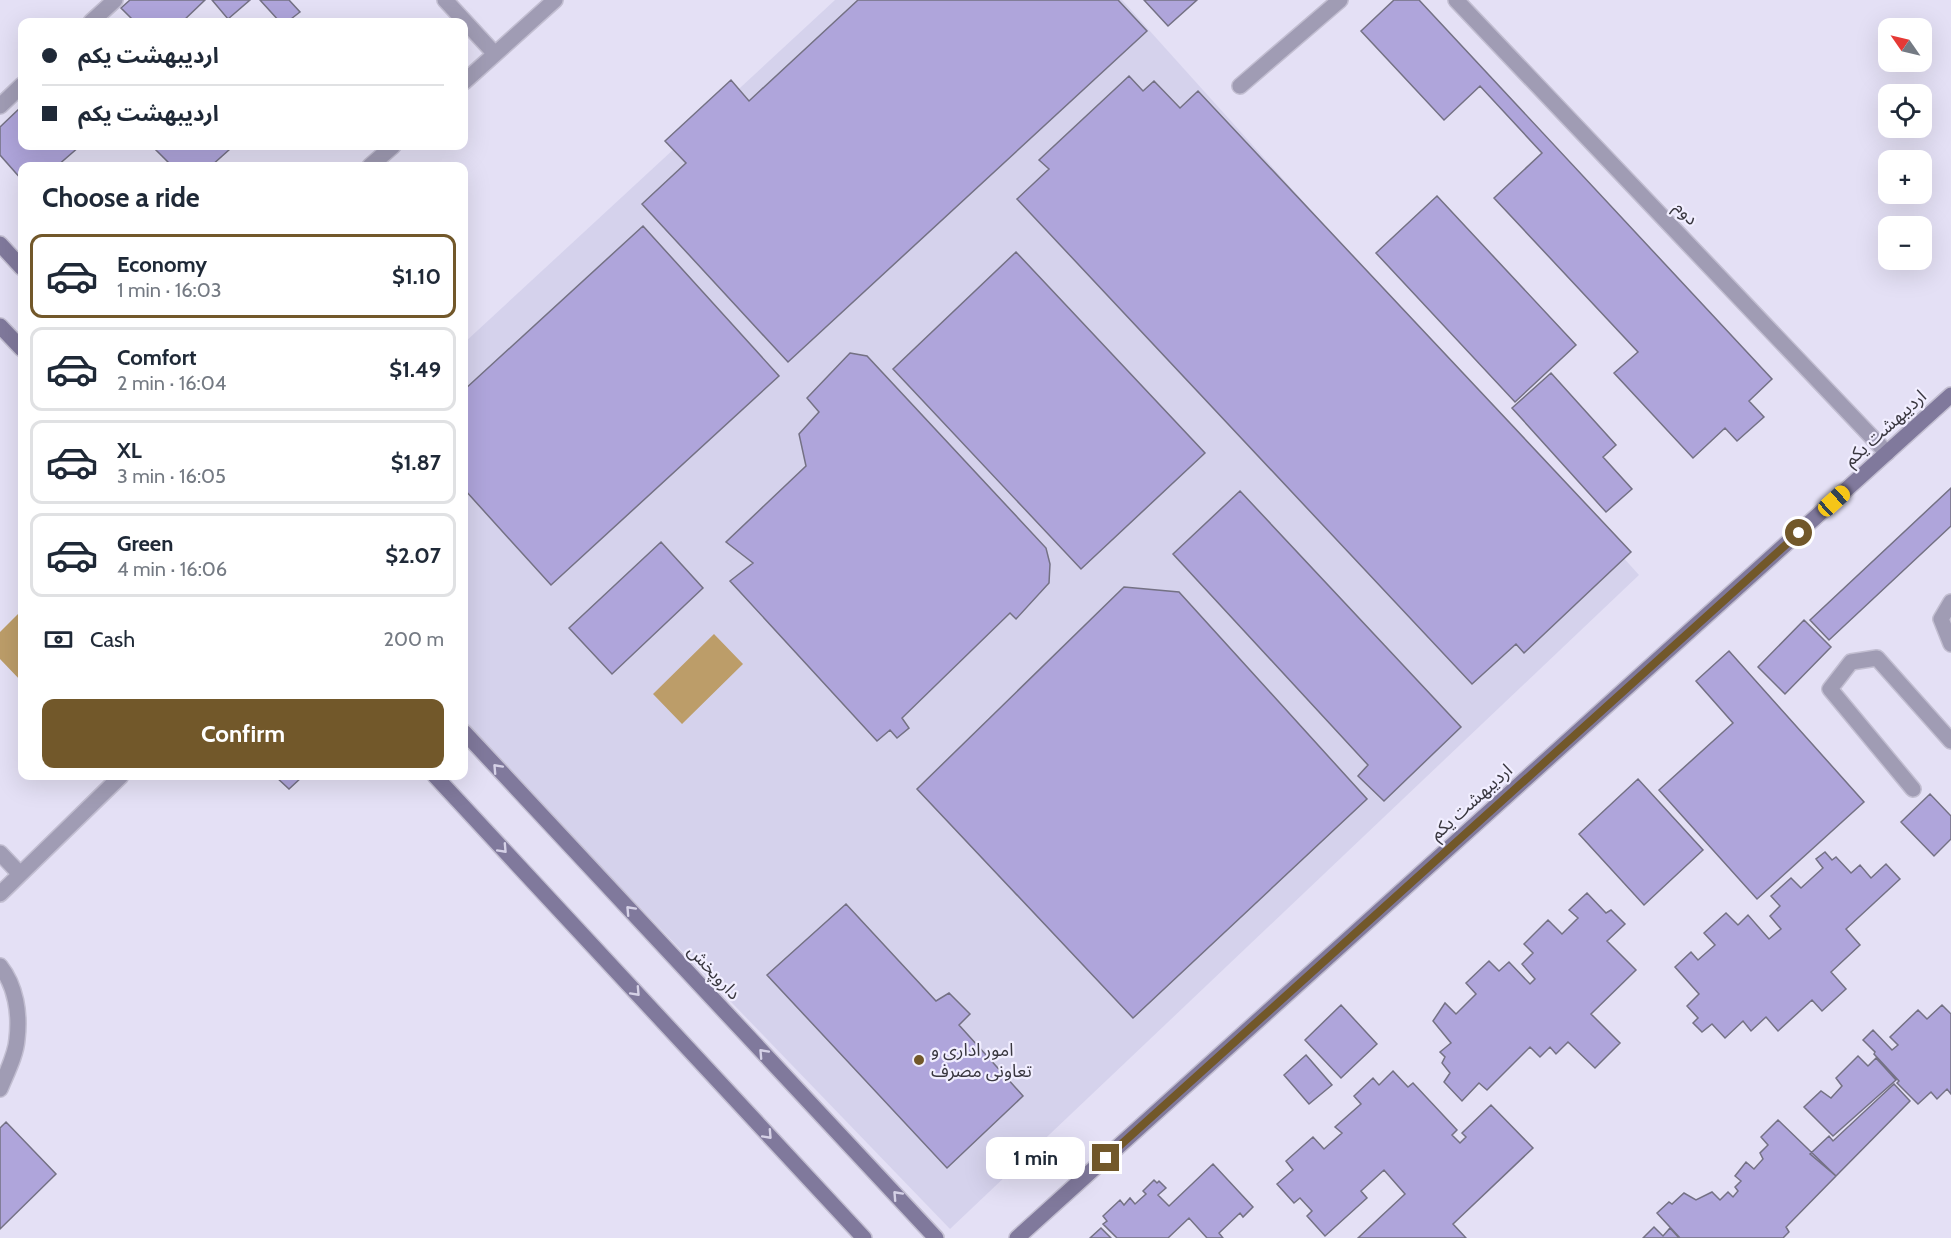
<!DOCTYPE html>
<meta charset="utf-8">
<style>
:root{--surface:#fff;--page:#f2f2f3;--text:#1f2937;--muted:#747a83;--line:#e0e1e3;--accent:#72582a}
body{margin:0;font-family:Cabin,"Noto Sans Arabic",sans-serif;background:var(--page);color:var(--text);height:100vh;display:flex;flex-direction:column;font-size:22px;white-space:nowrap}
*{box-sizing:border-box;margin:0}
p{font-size:20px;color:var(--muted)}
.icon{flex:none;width:33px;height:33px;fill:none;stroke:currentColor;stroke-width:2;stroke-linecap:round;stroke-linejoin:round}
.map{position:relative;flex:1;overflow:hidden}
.drawer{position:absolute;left:18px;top:162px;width:450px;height:618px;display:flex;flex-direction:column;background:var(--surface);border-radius:12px;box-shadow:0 6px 24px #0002}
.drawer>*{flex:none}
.guide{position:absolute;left:18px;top:18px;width:450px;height:132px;border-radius:12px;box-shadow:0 6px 24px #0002;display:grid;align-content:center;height:132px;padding:0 24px;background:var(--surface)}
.needle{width:39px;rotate:304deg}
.buttons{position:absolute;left:1878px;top:18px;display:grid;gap:12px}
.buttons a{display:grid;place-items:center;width:54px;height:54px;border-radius:12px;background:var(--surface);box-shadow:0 6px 24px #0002;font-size:30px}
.end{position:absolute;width:27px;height:27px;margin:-14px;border:8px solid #72582a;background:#fff;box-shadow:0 0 0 3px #fff}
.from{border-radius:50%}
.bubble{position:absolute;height:42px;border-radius:12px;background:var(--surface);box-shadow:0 6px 24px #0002;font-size:20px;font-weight:700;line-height:42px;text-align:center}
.car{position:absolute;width:18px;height:36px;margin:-18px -9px;border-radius:8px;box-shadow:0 0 4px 2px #0007;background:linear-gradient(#f5c518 24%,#345 0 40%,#f5c518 0 76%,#345 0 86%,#f5c518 0)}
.guide b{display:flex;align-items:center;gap:21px;height:57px;font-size:22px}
.guide b+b{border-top:2px solid var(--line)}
.guide i{width:15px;height:15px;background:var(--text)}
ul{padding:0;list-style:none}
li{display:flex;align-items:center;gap:18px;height:84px;margin:0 12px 9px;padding:0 12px;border:3px solid var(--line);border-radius:12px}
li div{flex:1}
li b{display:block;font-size:22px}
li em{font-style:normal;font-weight:700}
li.selected{border-color:var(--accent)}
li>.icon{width:54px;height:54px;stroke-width:1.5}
h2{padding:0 24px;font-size:27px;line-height:72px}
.pay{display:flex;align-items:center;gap:15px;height:66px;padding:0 24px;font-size:22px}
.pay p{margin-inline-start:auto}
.cta{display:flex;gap:12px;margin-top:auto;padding:12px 24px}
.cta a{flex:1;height:69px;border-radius:12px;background:var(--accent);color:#fff;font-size:24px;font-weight:700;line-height:69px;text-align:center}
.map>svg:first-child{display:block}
.built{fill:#d5d2ec}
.water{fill:#bc9d69}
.building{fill:#afa5db;stroke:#747184;stroke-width:1.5}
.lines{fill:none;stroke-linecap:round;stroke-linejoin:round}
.lane-casing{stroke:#c2bed1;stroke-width:18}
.street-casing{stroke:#c2bed1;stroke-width:18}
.secondary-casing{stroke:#c2bed1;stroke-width:18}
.lane{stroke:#a09cb4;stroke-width:15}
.street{stroke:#a09cb4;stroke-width:15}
.secondary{stroke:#80799c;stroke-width:15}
.oneway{stroke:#d5d1e6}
.route{stroke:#72582a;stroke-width:8}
.poi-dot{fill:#72582a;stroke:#f1eeff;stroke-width:2}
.labels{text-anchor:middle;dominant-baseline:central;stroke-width:4.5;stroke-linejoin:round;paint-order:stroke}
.street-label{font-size:18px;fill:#39373f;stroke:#f1eeff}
.poi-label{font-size:18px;fill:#39373f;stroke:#f1eeff;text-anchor:start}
</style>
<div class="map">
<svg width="1951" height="1238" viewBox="0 0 1951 1238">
<rect width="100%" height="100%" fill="#e4e0f5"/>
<path class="built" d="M 835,0 L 1122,0 L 1639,575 L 950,1229 L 464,725 L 464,343 Z"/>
<path class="water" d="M 22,610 L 22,682 L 0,659 L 0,632 Z
M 714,634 L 743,664 L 682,724 L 653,694 Z"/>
<path class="building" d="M 130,0 L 205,0 L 182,22 L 135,22 L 121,8 Z
M 212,0 L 250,0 L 228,19 Z
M 260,0 L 289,0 L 300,12 L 287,22 L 280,22 Z
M 858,0 L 1118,0 L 1147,31 L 788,362 L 642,204 L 686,163 L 665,141 L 731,80 L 749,101 Z
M 1144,0 L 1197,0 L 1168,26 Z
M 1394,0 L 1419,0 L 1772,379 L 1749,401 L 1764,417 L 1737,441 L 1725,428 L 1693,458 L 1614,373 L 1638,352 L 1494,198 L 1542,153 L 1480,86 L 1444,120 L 1361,31 Z
M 1129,76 L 1143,91 L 1154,81 L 1180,108 L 1198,91 L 1631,552 L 1524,653 L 1516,644 L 1472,684 L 1017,199 L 1049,169 L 1039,160 Z
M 22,106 L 22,146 L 80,146 L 57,166 L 22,166 L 22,180 L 0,155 L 0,127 Z
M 161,146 L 227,146 L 230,149 L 211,166 L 172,166 L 156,150 Z
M 1437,196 L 1576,345 L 1515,402 L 1376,253 Z
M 643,226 L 779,376 L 551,585 L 464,489 L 464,390 Z
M 1016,252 L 1205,453 L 1081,569 L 893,369 Z
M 850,353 L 867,356 L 1046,548 L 1050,564 L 1049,583 L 1016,619 L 1010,613 L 902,718 L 909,728 L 897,738 L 890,730 L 877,741 L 730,581 L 753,563 L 726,542 L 806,466 L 799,434 L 819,412 L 807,398 Z
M 1551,373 L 1616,445 L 1603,457 L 1632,489 L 1606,512 L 1512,408 Z
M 1951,488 L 1951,526 L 1829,640 L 1810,620 Z
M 1240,491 L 1461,727 L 1384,801 L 1358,776 L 1368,765 L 1173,554 Z
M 661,542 L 703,588 L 612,674 L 569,628 Z
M 1124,587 L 1179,592 L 1367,799 L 1133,1018 L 917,789 Z
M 1804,620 L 1831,647 L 1785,694 L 1758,667 Z
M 1729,651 L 1864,802 L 1757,899 L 1659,790 L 1733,723 L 1696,681 Z
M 275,776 L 303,776 L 289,789 Z
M 1638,779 L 1703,850 L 1644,905 L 1579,834 Z
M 1930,794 L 1951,816 L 1951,839 L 1934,856 L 1901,822 Z
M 1825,852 L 1832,860 L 1836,857 L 1851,873 L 1860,865 L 1871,878 L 1886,864 L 1900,879 L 1846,929 L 1860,945 L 1831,972 L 1846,989 L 1822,1011 L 1812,1000 L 1778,1031 L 1766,1017 L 1751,1031 L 1743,1021 L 1725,1038 L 1712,1024 L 1702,1032 L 1693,1023 L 1698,1018 L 1687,1006 L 1699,994 L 1675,967 L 1691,952 L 1698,960 L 1715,945 L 1704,933 L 1726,913 L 1738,925 L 1748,915 L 1769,939 L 1781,929 L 1770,916 L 1780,906 L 1771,896 L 1791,878 L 1801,888 L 1823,868 L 1816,859 Z
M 1587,893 L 1606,913 L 1611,910 L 1625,924 L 1607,941 L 1636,970 L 1591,1014 L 1620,1043 L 1595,1068 L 1568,1042 L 1556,1054 L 1550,1047 L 1540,1057 L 1530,1047 L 1487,1090 L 1479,1083 L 1462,1101 L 1444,1082 L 1450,1073 L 1442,1063 L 1445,1057 L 1440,1052 L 1451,1043 L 1433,1021 L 1445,1003 L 1456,1014 L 1476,994 L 1466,983 L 1489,961 L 1499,971 L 1509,962 L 1530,984 L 1535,979 L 1522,964 L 1533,953 L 1524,944 L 1548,920 L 1562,934 L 1578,918 L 1569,910 Z
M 846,904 L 936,1001 L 949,993 L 970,1014 L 959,1025 L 1023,1096 L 947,1168 L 767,975 Z
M 1341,1005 L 1377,1044 L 1341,1078 L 1305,1040 Z
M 1942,1005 L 1951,1014 L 1951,1094 L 1947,1089 L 1937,1099 L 1931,1092 L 1918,1104 L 1897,1083 L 1899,1081 L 1874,1054 L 1875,1052 L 1863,1040 L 1873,1030 L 1892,1050 L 1898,1045 L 1890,1037 L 1918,1010 L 1927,1019 Z
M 1306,1055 L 1332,1085 L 1309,1104 L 1284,1075 Z
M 1858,1056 L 1868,1066 L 1876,1058 L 1896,1080 L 1833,1136 L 1804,1107 L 1821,1091 L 1831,1098 L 1842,1086 L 1836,1078 Z
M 1393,1071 L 1408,1087 L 1413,1083 L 1457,1130 L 1452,1135 L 1460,1143 L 1466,1137 L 1462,1133 L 1491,1105 L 1533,1148 L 1453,1224 L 1466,1238 L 1358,1238 L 1405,1194 L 1384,1170 L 1361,1191 L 1367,1198 L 1325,1236 L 1307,1216 L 1312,1211 L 1300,1198 L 1294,1203 L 1277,1184 L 1293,1170 L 1286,1161 L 1313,1137 L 1324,1149 L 1342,1133 L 1335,1127 L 1361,1104 L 1354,1096 L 1373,1078 L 1379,1085 Z
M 1894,1084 L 1910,1101 L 1836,1176 L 1810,1154 L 1829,1136 L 1833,1141 Z
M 1778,1120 L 1836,1176 L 1786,1227 L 1789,1232 L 1783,1238 L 1680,1238 L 1657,1213 L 1669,1202 L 1672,1204 L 1684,1193 L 1696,1200 L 1712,1192 L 1720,1200 L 1728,1192 L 1733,1197 L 1738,1191 L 1735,1187 L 1741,1181 L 1735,1176 L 1746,1162 L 1754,1169 L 1763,1159 L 1760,1153 L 1768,1145 L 1761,1137 Z
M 6,1122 L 56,1174 L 0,1229 L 0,1128 Z
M 1213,1164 L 1253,1207 L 1243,1217 L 1240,1213 L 1219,1233 L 1223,1238 L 1207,1238 L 1189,1218 L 1168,1238 L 1117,1238 L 1103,1224 L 1107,1221 L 1103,1216 L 1120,1200 L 1124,1205 L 1130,1198 L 1135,1204 L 1146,1194 L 1143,1191 L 1154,1180 L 1157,1183 L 1159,1181 L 1166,1188 L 1158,1195 L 1169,1206 Z
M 1654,1227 L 1663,1236 L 1670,1228 L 1679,1238 L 1643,1238 Z
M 1101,1228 L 1111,1238 L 1090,1238 Z"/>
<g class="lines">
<defs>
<path id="lane" d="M 1951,602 L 1941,619 L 1951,644
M 1913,789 L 1830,689 L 1851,662 L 1877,658 L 1951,741
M 0,853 L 20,874
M 0,894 L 121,776
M 0,966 C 16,986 20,1014 17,1039 C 16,1055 6,1074 0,1089"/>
<path id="street" d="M 445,0 L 495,54
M 1456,0 L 1887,453
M 91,22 L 115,0
M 464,82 L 555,0
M 1240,86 L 1340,0
M 0,106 L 22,85
M 370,166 L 393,146"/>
<path id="secondary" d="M 0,244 L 22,268
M 0,326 L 22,349
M 464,732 L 936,1238
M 435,776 L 864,1238
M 1017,1238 L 1951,395"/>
</defs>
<use href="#lane" class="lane-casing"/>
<use href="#street" class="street-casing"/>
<use href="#secondary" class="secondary-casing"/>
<use href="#lane" class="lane"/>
<use href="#street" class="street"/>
<use href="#secondary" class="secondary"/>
</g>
<defs><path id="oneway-chevron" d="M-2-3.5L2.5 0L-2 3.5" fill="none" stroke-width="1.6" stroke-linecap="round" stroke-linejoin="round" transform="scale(1.5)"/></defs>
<g class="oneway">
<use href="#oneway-chevron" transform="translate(497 768) rotate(-133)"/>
<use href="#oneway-chevron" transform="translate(503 849) rotate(47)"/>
<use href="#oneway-chevron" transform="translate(630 910) rotate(-133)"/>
<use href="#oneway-chevron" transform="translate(636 992) rotate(47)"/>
<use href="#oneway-chevron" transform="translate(763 1053) rotate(-133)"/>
<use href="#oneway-chevron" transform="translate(768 1135) rotate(47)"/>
<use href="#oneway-chevron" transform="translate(897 1195) rotate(-133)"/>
</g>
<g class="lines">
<path class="route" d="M 1106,1158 L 1799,533"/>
</g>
<circle class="poi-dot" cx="919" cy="1060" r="6"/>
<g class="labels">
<g class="street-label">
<text transform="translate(1686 213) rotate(46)">دوم</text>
<text transform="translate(1885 428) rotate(-42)">اردیبهشت یکم</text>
<text transform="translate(1471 802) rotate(-42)">اردیبهشت یکم</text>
<text transform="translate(714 972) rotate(47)">داروپخش</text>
</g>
<g class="poi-label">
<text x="931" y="1050">امور اداری و<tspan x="931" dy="21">تعاونی مصرف</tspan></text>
</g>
</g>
</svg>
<div class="buttons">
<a><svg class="needle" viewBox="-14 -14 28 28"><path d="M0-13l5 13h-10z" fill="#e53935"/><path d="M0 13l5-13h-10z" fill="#747a83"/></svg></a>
<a><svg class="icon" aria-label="locate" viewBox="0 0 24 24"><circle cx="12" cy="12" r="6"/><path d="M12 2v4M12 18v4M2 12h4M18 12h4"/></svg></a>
<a>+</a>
<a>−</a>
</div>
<i class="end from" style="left:1799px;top:533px"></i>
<i class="end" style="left:1106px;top:1158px"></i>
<div class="bubble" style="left:986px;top:1137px;width:99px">1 min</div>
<i class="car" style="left:1834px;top:501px;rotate:48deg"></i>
<div class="guide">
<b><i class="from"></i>اردیبهشت یکم</b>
<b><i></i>اردیبهشت یکم</b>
</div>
<section class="drawer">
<h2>Choose a ride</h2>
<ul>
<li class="selected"><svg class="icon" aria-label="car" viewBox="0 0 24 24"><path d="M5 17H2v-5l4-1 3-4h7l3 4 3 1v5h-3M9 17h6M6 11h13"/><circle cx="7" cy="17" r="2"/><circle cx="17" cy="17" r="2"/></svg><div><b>Economy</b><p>1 min · 16:03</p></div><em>$1.10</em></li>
<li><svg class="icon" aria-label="car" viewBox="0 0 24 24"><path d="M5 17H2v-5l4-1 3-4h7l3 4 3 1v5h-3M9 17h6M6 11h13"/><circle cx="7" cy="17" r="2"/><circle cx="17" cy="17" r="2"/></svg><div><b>Comfort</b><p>2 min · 16:04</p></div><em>$1.49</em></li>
<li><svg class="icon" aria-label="car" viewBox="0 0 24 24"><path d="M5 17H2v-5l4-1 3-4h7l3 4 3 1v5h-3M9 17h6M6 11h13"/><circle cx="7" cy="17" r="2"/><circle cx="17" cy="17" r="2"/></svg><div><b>XL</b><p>3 min · 16:05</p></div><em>$1.87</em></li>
<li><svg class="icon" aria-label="car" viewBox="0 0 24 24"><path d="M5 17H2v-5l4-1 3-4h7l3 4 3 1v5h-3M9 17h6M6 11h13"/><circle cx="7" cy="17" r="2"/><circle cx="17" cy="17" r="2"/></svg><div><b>Green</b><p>4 min · 16:06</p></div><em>$2.07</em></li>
</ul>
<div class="pay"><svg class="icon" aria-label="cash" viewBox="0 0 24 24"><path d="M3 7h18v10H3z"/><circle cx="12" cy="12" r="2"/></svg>Cash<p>200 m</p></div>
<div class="cta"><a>Confirm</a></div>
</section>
</div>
